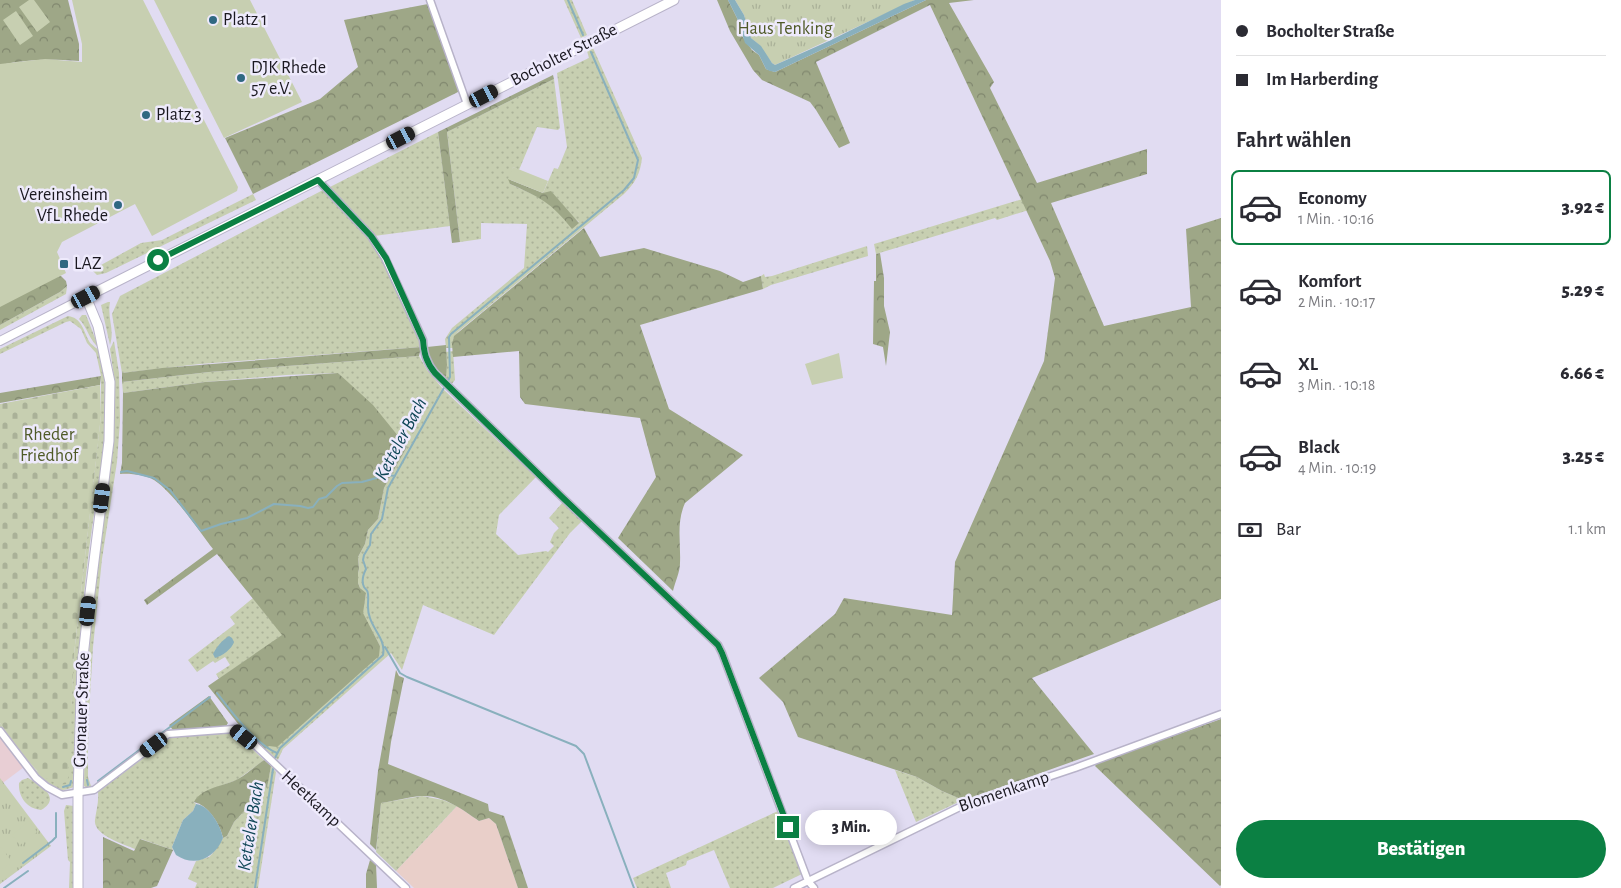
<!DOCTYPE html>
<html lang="de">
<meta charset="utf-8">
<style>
:root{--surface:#fff;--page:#f2f2f3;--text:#2b2b33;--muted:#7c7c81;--line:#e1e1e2;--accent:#0b8043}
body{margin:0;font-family:"Alegreya Sans",sans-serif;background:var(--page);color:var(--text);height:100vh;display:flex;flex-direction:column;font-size:19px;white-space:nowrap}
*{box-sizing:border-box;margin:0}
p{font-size:16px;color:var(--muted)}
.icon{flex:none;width:28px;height:28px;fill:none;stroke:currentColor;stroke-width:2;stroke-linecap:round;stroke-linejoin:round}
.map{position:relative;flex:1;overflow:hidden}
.side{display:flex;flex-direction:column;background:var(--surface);width:400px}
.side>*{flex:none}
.top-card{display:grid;align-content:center;height:110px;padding:0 15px;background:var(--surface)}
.end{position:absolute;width:22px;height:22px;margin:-11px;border:6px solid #0b8043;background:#fff;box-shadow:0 0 0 2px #fff}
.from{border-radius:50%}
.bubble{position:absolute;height:35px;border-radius:18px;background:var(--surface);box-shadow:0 2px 12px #0003;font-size:16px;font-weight:800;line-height:35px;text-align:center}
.car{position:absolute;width:15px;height:30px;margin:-15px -8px;border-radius:6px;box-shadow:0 0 4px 1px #0007;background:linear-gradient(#222 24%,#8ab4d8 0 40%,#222 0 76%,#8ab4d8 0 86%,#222 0)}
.top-card b{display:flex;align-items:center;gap:18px;height:48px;font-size:19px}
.top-card b+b{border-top:1px solid var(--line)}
.top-card i{width:12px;height:12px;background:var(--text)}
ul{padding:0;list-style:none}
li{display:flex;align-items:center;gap:15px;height:75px;margin:0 10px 8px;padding:0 5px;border:2px solid transparent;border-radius:8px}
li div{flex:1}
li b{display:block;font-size:19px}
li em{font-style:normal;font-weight:800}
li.active{border-color:var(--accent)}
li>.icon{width:45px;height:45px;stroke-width:1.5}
h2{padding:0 15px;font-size:22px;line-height:60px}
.pay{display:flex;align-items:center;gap:12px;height:55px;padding:0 15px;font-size:19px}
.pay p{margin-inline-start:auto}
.button{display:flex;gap:10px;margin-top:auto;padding:10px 15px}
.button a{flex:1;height:58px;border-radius:30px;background:var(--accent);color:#fff;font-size:20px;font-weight:800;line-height:58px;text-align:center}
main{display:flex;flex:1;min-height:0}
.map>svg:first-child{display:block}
.commercial{fill:#e9cfc9}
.education{fill:#e8ced4}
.grass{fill:url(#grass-dots)}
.forest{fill:url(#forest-crowns)}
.cemetery{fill:url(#cemetery-stones)}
.park{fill:url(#park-tufts)}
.garden{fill:#c7cfb1}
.water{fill:#89b0bd}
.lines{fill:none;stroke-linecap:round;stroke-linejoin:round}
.stream{stroke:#89b0bd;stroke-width:2}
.minor-casing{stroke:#b8b3c9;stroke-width:9}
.tertiary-casing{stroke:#b8b3c9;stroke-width:10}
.secondary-casing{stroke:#b8b3c9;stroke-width:11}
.minor{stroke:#fff;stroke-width:6}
.tertiary{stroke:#fff;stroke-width:8}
.secondary{stroke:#fff;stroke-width:9}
.route{stroke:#0b8043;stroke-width:6}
.poi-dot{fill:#306882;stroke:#eeeafc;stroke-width:2}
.labels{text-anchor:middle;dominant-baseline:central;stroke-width:5;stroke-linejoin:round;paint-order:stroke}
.poi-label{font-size:18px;fill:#1a1820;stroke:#eeeafc;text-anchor:start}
.park-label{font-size:18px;fill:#4f5a27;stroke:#eeeafc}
.street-label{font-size:18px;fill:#1a1820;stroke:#eeeafc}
.water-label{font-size:19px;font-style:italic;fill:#104757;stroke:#eeeafc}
</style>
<main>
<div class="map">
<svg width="1221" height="888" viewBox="0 0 1221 888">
<defs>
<pattern id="grass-dots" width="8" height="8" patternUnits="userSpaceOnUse" patternTransform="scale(1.25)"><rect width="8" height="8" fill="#c7cfb1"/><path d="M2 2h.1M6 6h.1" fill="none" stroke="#aab198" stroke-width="1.8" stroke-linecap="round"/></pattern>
<pattern id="forest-crowns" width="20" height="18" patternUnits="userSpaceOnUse" patternTransform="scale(1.25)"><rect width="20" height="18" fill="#9ea787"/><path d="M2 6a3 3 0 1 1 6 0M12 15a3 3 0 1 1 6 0" fill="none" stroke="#80876e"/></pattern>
<pattern id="cemetery-stones" width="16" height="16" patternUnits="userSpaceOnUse" patternTransform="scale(1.25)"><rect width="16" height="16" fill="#c7cfb1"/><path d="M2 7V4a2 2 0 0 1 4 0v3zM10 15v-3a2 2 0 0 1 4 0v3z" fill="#aab198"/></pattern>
<pattern id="park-tufts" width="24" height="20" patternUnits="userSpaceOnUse" patternTransform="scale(1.25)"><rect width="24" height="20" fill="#c7cfb1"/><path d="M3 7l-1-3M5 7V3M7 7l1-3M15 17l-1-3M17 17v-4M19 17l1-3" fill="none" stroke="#aab198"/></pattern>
</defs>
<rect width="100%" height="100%" fill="#e1dcf2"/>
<path class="commercial" d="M 457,806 L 479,821 L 489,818 L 496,824 L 518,888 L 414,888 L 396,871 Z"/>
<path class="education" d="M 0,734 L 24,767 L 0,785 Z"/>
<path class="grass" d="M 564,0 L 572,0 L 587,35 L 581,38 Z
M 593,48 L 642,158 C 640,174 636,182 624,194 L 458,332 L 453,339 L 453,348 L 446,348 L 445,339 L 452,328 L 524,268 L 527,224 L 481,223 L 481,239 L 460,242 L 447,132 L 554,79 L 560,128 L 558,130 L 537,127 L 519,170 L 513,167 L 510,184 L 541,198 L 560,213 L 572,228 L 579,222 L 543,193 L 554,168 L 558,169 L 567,147 L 557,73 L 589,58 L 587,51 Z
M 438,132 L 450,226 L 374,236 L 328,188 Z
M 323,190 L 368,237 L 381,254 L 416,327 L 421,347 L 200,364 L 122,373 L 112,314 L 120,296 Z
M 253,194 L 256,200 L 106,273 L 97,275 L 92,270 L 141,243 L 162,240 Z
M 1029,197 L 1035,208 L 997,220 L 995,218 L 876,254 L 874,244 Z
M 867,246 L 868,256 L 771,285 L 763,289 L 761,276 L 764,274 L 765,277 L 772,276 Z
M 67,286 L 66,294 L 0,330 L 0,325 L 60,292 Z
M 108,302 L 110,302 C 107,318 115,329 110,345 L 101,305 Z
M 82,315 L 86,315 L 99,348 C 89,340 88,328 79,319 Z
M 68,316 C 82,318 83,330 89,341 C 91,345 96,347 99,351 C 103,357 104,370 104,377 C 110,435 96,493 89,550 C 79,629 75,708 74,787 C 70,788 66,790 62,790 C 42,791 11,743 0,728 L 0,723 L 29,762 L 37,771 L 67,779 L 74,654 L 101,415 L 101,376 L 96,353 L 87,343 L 81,329 L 70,321 L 66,322 L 0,354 L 0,349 Z
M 114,341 L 119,373 L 120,421 L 117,462 L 102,559 L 93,647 L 89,713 L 88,751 L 88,777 L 91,786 L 89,789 L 84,786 L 85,722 L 88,661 L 96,577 L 114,430 L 115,383 L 110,349 Z
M 453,351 L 455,380 L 451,385 L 445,379 L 447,365 L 446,352 Z
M 419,356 L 427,370 L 443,389 L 536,477 L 499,515 L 496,534 L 518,555 L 546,551 L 548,552 L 554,546 L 550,542 L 554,533 L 559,528 L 549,518 L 563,502 L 582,521 L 570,533 L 494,635 L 423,605 L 402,670 L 391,653 L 283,749 L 278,760 L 265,749 L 380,646 L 362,613 L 366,594 L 360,588 L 358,583 L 358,573 L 359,569 L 358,557 L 365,544 L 368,530 L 378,519 L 384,488 L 407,447 L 338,373 L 286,375 L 205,382 L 123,393 L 122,382 L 209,372 Z
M 253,598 L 283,635 L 219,679 L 216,674 L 230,665 L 225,657 L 215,663 L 213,661 L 197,672 L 188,660 L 235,624 L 230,617 Z
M 230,732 L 236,734 L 264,760 L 237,780 L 209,790 L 194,802 L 196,804 L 193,811 L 183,820 L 172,847 L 173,850 L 141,839 L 135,849 C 124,844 93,835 95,820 C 96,811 99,802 98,792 L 170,738 Z
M 271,766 L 276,772 L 258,888 L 195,888 L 197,883 L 188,879 L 196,861 L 209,857 L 213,853 L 223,838 L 227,836 L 234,822 L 248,807 L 253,796 L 265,786 L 267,787 Z
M 895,770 L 917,777 L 942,791 L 963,800 L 916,822 Z
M 28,778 C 41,785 62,798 41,810 C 27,809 18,797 19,783 L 22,780 Z
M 422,796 L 443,800 L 457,806 L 396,871 L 376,852 L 381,803 Z
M 66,805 L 74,806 L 74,888 L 69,888 L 70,862 L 68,860 L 64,811 Z
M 778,811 L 802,874 L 773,888 L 730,888 L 714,850 L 687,861 L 686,865 L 666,873 L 671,888 L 637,888 L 633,878 Z"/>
<path class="forest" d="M 0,0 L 68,0 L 79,44 L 79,61 C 49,59 30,59 0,65 Z
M 717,0 L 728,0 L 737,18 L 742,36 L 752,50 L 759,55 L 766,69 L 775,72 L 926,0 L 974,0 L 949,3 L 994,82 L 990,88 L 1037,183 L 1147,149 L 1147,174 L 1051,203 L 1104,326 L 1191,307 L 1186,229 L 1221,218 L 1221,599 L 1032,678 L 1094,754 L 967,799 L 963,800 L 942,791 L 917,777 L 798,737 L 783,702 L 759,678 L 835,614 L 844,598 L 952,615 L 955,562 L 1044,361 L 1055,278 L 1050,261 L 930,5 L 816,62 L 850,143 L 839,148 L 816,110 L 810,102 L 762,80 L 753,70 L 730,31 Z
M 428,4 L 460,91 L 253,194 L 225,138 L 320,99 L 358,67 L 344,20 Z
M 553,75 L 554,79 L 447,132 L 460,242 L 452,243 L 438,132 Z
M 508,179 L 543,193 L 551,191 L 579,223 L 572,229 C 551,202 539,197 510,184 Z
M 584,228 L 600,257 L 644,248 L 720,271 L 743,282 L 761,276 L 763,289 L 640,325 L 669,409 L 743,455 L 685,503 C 676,523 681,543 680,563 C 680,572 675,582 673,591 L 618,538 L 656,477 L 640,418 L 525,404 L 520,397 L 519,351 L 453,357 L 452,344 L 454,336 Z
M 880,253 L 884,278 L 884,306 L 890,332 L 886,366 L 883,347 L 873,344 L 874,281 L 876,281 L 876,254 Z
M 61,276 L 66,281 L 67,286 L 60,292 L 0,325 L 0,306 L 53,277 Z
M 446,345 L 447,365 L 446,377 C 435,367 429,364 427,347 Z
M 421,347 L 419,356 L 209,372 L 122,382 L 122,373 L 162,368 Z
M 338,373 L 373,405 L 407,447 L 384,488 L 378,519 L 368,530 L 365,544 L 358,557 L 359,569 L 358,573 L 358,583 L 360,588 L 366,593 L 363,613 L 380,646 L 379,656 L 277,747 L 269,746 L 265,749 L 239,725 L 208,686 L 282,635 L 217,554 L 147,605 L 144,600 L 213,549 C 199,531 173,492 154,480 C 146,475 130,473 120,474 L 122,463 L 123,393 L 205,382 Z
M 101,376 L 100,385 L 0,403 L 0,393 Z
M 396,670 L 399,676 L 404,678 L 391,742 L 388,764 L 488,804 L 489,811 L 504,816 L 528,888 L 518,888 L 496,824 L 489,818 L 479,821 C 462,809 443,795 421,796 C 408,797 394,801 381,803 L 376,850 L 370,844 L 378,771 Z
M 209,696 L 228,723 L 226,726 L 173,730 L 169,725 Z
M 1221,719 L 1221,885 L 1220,886 L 1095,766 L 1097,763 Z
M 264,760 L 271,766 L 267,788 L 265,786 L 253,796 L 248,807 L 234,822 L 227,836 L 223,838 C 221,827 211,810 201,805 C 199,803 196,803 194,802 C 202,787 225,786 238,779 C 247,774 255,766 264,760 Z
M 103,837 L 134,851 L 140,839 L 173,850 L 157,886 L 151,888 L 103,888 Z
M 370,860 L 376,864 L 377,888 L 366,888 L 366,874 Z"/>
<path class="cemetery" d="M 100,385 L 101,415 L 98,443 L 74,654 L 68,778 L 66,784 C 42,789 13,740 0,723 L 0,404 Z"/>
<path class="park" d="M 735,0 L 915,0 L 775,65 L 772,63 L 758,44 L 751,38 L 744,15 Z
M 0,778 L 51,846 L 0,884 Z"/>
<path class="garden" d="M 29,0 L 34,0 L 50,22 L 37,32 L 19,7 Z
M 72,0 L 143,0 L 238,187 L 237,191 L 152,236 L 135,204 L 62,242 L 57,252 L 66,273 L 0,307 L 0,64 L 45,59 L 82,62 L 82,44 Z
M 154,0 L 250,0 L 302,102 L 224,138 Z
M 16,11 L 33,36 L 20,45 L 3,20 Z
M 513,167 L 548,181 L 543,193 L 508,179 Z
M 839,353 L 843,378 L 812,385 L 805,364 Z
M 29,821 L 37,832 L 20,845 L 12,835 Z
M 0,846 L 12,862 L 0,871 Z"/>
<path class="water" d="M 728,0 L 735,0 L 744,15 L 751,38 L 761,46 L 772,63 L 775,65 L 829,41 L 904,4 L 915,0 L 926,0 L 775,72 L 770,71 L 766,69 L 759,55 L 745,43 L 737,18 Z
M 229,636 L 232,638 L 234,642 C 232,649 222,656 215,658 L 213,654 C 216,648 222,640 229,636 Z
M 196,804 C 209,805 221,826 223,838 C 215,858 195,868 176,855 L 172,847 L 183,820 L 193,811 Z"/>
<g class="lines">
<path class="stream" d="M 568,0 L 583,35
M 121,472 L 127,471 L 154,478 L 170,490 L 201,531 L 221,524 L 247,518 L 274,504 L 300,506 L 308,508 L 313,507 L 319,499 L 326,497 L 337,486 L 342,483 L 362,482 L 387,475 L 395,476
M 385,647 L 400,673 L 407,677 L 576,746 L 584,754 L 634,888
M 217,693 C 230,710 256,745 277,753
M 275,758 L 280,748 L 383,655 C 386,640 374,631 370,618 C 366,608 369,603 368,594 C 368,590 367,591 364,587 C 361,581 363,575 366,569 L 363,560 L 364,555 L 370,545 L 371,534 L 382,519 L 388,488 L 450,377 L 449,337 L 451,334 L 624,190 L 634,178 L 638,160 L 591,52
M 87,780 L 88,785
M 98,781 L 210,697
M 63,787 L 70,785 L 71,781
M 23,863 L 52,841 L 56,837 L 56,813
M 4,888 L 28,871
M 255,888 L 273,769"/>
<defs>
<path id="minor" d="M 430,0 L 467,104
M 318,180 L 371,236 L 385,258 L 423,340 C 424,353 426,362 435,373 L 562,497 L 718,645 L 722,653 L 808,881 L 814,888
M 0,731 L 36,778 L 47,787 L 62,795 L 94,790 L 168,734 L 234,729 L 255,745 L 406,888
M 794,888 L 964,805 L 1075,768 L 1221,714"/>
<path id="tertiary" d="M 0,341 L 86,297"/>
<path id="secondary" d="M 78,888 L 78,794 L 82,666 L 90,593 L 109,441 L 110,382 L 98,326 L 86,297 L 674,0"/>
</defs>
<use href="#minor" class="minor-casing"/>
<use href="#tertiary" class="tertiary-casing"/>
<use href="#secondary" class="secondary-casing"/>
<use href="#minor" class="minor"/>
<use href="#tertiary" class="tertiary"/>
<use href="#secondary" class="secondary"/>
</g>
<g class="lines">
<path class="route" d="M 158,260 L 318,180 L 371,236 L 386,258 L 423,340 C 424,353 426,362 435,373 L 562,497 L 718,645 L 722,653 L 788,827"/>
</g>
<g class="poi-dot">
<circle cx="213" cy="20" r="5"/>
<circle cx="241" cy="78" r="5"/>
<circle cx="146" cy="115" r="5"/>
<circle cx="118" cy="205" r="5"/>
<rect x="59" y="259" width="10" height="10" rx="2.5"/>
</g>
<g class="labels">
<g class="poi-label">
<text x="223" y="20">Platz 1</text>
<text x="251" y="68">DJK Rhede<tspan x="251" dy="21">57 e.V.</tspan></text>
<text x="156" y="115">Platz 3</text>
<text x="108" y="195" text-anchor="end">Vereinsheim<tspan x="108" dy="21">VfL Rhede</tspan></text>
<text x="74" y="264">LAZ</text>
</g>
<g class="park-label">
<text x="785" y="29">Haus Tenking</text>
<text x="49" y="435">Rheder<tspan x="49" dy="21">Friedhof</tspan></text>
</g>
<g class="street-label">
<text transform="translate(564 55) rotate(-27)">Bocholter Straße</text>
<text transform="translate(82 710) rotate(-88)">Gronauer Straße</text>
<text transform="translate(1004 792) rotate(-19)">Blomenkamp</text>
<text transform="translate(311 799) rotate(43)">Heetkamp</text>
</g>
<g class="water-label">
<text transform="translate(401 439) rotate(-62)">Ketteler Bach</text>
<text transform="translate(251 826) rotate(-81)">Ketteler Bach</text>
</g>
</g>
</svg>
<i class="end from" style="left:158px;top:260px"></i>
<i class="end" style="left:788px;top:827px"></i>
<div class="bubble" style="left:805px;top:810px;width:92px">3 Min.</div>
<i class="car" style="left:484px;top:96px;rotate:63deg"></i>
<i class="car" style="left:401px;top:138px;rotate:63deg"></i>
<i class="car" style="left:86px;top:297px;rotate:62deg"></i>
<i class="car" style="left:102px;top:498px;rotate:7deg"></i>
<i class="car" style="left:88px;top:611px;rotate:6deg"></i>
<i class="car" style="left:244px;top:737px;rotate:309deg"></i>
<i class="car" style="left:154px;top:745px;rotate:233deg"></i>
</div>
<section class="side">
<div class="top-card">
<b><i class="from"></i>Bocholter Straße</b>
<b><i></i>Im Harberding</b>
</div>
<h2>Fahrt wählen</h2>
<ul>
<li class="active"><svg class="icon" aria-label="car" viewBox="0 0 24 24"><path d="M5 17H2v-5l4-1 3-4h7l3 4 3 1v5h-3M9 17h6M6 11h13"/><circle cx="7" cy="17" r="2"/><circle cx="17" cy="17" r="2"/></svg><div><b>Economy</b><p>1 Min. · 10:16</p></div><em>3.92 €</em></li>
<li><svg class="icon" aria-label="car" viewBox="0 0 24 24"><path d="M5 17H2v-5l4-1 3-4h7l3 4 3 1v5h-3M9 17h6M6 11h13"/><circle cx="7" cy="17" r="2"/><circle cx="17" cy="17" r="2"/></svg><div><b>Komfort</b><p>2 Min. · 10:17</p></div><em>5.29 €</em></li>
<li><svg class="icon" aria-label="car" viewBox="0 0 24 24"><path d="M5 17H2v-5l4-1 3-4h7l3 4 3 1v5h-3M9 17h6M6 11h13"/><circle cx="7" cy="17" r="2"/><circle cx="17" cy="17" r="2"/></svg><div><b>XL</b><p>3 Min. · 10:18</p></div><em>6.66 €</em></li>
<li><svg class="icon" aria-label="car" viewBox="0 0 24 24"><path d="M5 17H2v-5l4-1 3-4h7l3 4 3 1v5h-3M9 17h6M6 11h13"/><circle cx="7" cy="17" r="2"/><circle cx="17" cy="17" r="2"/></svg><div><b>Black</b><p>4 Min. · 10:19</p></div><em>3.25 €</em></li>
</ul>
<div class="pay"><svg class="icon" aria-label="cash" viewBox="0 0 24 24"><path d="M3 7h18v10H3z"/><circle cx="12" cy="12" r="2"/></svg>Bar<p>1.1 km</p></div>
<div class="button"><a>Bestätigen</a></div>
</section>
</main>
